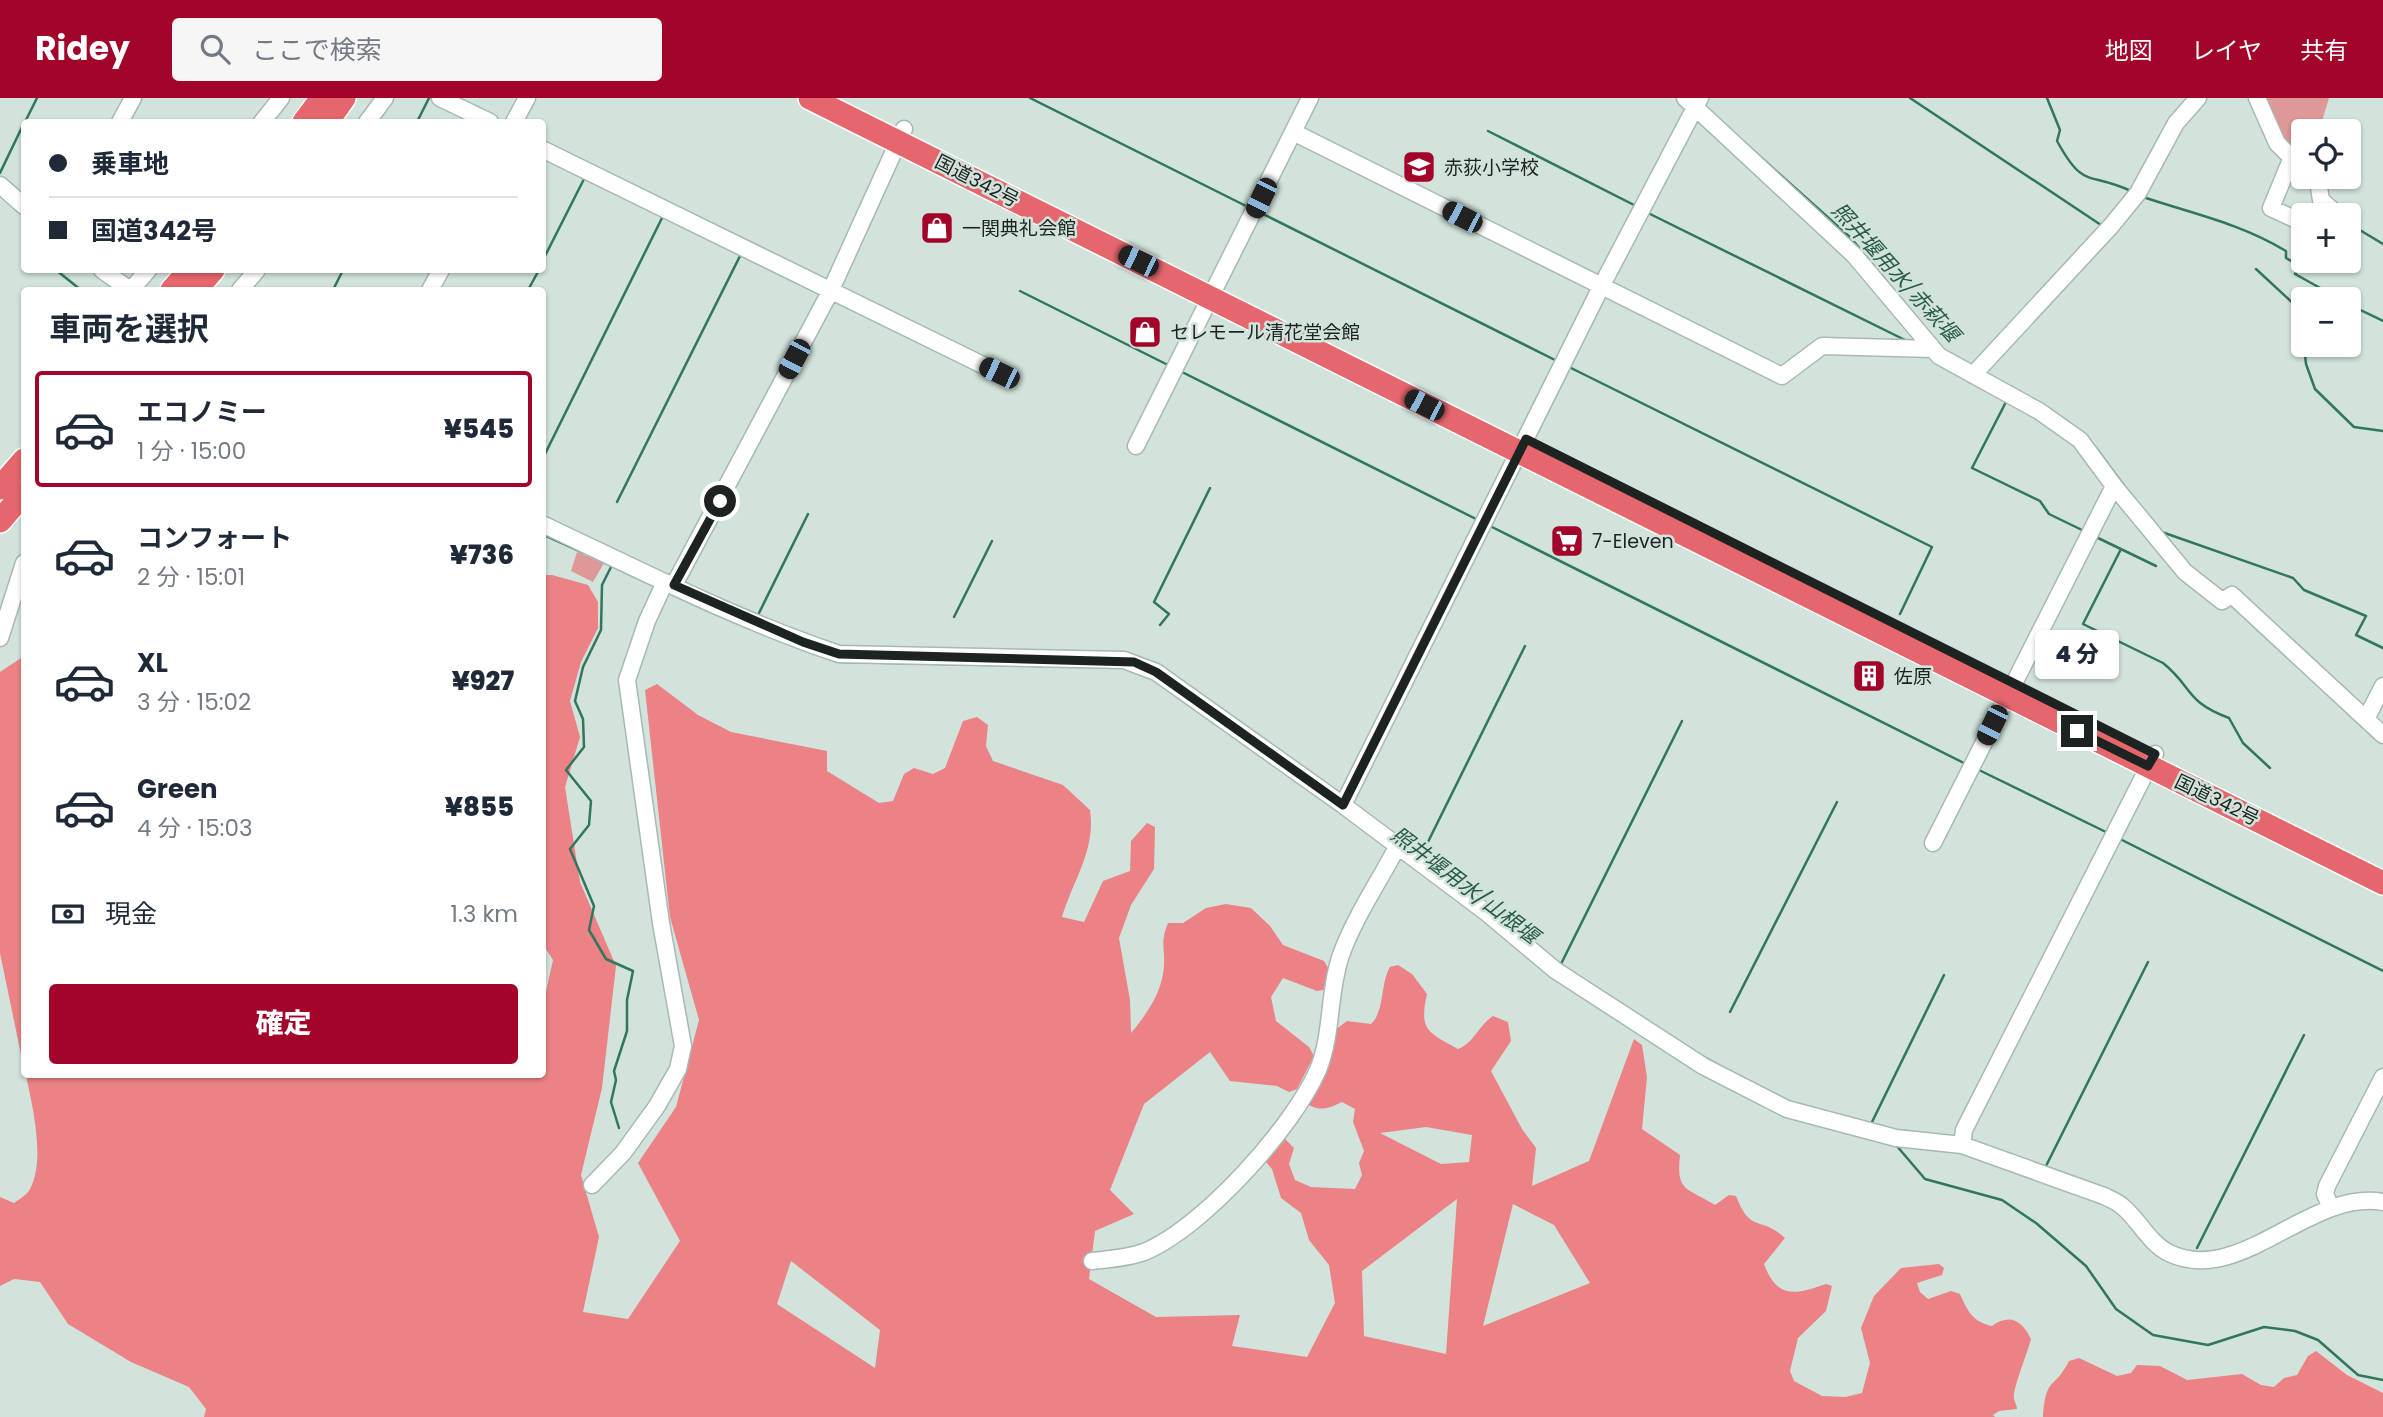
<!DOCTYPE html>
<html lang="ja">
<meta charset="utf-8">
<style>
:root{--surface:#fff;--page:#f6f6f7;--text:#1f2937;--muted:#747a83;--line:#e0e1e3;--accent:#a3042a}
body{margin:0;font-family:Poppins,"Noto Sans JP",sans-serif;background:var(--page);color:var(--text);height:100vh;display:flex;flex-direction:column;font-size:26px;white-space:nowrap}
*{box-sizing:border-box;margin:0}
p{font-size:23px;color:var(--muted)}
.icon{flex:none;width:38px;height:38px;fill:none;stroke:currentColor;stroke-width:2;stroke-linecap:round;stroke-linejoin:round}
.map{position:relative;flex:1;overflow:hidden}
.side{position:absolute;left:21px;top:189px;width:525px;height:791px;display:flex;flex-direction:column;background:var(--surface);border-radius:7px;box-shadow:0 2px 5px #0004}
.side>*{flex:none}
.hud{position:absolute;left:21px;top:21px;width:525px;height:154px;border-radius:7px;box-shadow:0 2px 5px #0004;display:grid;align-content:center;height:154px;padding:0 28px;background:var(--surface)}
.buttons{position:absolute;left:2291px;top:21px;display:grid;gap:14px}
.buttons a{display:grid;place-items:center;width:70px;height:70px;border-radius:7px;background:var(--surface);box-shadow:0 2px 5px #0004;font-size:35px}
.end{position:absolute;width:32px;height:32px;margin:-16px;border:9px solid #1d2320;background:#fff;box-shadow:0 0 0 4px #fff}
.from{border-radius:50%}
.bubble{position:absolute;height:49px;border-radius:7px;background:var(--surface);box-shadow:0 2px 5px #0004;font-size:23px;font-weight:800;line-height:49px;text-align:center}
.car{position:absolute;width:21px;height:42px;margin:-21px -10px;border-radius:9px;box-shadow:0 0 5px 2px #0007;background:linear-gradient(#222 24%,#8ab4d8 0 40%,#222 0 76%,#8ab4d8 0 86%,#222 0)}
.hud b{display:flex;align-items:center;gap:24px;height:66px;font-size:26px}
.hud b+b{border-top:2px solid var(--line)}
.hud i{width:18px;height:18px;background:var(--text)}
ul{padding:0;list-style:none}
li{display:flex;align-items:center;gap:21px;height:116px;margin:0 14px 10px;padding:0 14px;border:4px solid transparent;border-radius:7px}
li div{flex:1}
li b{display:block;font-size:26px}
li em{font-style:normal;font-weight:800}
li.current{border-color:var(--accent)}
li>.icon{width:63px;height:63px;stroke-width:1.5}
h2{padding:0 28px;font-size:32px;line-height:84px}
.pay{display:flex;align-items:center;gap:18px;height:77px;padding:0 28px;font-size:26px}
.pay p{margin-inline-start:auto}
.action{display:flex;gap:14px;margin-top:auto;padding:14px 28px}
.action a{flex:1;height:80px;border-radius:7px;background:var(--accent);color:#fff;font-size:28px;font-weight:800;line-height:80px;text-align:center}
header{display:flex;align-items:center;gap:42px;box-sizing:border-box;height:98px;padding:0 35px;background:var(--accent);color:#fff}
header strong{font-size:33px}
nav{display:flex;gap:38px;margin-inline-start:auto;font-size:24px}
.search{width:490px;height:63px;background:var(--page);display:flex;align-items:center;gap:18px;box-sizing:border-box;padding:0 24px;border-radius:7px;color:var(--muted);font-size:26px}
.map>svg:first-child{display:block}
.green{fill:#dd9897}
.forest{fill:#ec8285;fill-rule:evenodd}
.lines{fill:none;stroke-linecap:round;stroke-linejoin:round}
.stream{stroke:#31765d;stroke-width:2.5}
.minor-casing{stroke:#a7b9b1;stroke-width:19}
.highway-casing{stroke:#fff;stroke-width:26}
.minor{stroke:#fff;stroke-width:16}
.highway{stroke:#e5666c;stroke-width:23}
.route{stroke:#1d2320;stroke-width:9}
.labels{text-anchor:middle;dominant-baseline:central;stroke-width:5;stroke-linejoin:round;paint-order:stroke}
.poi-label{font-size:19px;fill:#1d2320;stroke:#d1e3db;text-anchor:start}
.street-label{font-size:19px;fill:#1d2320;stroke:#d1e3db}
.water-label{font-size:21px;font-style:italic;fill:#295c48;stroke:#d1e3db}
</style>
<header>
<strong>Ridey</strong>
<div class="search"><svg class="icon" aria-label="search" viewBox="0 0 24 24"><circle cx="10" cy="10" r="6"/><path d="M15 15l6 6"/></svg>ここで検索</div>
<nav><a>地図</a><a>レイヤ</a><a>共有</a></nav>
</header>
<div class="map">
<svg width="2383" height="1319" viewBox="0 0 2383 1319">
<rect width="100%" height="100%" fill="#d1e3db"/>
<path class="green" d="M 2262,0 L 2329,0 L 2319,33 L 2299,35 L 2287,52 Z
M 577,454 L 604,465 L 593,484 L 571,473 Z"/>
<path class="forest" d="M 542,477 L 552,477 L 588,487 L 598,504 L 598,530 L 581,564 L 570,603 L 580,639 L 565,689 L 580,784 L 616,868 L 602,990 L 581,1077 L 599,1139 L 583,1214 L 628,1221 L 680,1143 L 638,1065 L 676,1009 L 699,922 L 670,819 L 645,592 L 657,586 L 698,617 L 731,634 L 827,653 L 827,673 L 879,705 L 893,703 L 904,676 L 914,670 L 933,676 L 945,670 L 963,623 L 977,619 L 988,627 L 986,648 L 993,663 L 1063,687 L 1090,712 C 1096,752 1073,782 1062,819 L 1084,824 L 1103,783 L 1130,773 L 1131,743 L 1147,725 L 1155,729 L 1154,771 L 1131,807 L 1119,840 L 1130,902 L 1131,935 C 1147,916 1163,893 1164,867 C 1165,848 1160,845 1168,825 L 1183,825 L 1206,810 L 1226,806 L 1251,810 L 1270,828 L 1283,847 L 1324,863 L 1330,873 L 1328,891 L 1317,893 L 1283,880 L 1271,899 L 1276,923 L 1309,949 L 1314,958 L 1297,991 L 1289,994 L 1277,988 L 1230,983 L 1210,954 L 1144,1006 L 1110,1092 L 1134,1116 L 1095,1133 L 1089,1181 L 1156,1219 L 1240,1217 L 1232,1248 L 1307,1259 L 1335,1205 L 1329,1167 L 1309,1142 L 1301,1115 L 1281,1100 L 1272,1071 L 1265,1063 L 1276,1040 L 1284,1040 L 1294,1050 L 1289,1066 L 1295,1082 L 1311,1089 L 1355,1091 L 1362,1077 L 1359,1065 L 1364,1053 L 1353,1024 L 1355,1011 L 1342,1004 C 1328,1011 1316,1015 1303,1002 L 1335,932 L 1347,923 L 1371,926 C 1385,913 1380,886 1390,869 L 1398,867 L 1412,876 L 1427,896 C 1419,932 1427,934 1458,951 C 1474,945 1478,928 1493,918 L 1508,924 L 1511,943 L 1491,973 L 1522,1031 L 1536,1050 L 1532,1088 L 1589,1063 L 1634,941 L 1642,947 L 1647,979 L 1642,1031 L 1680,1057 C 1676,1094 1686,1089 1715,1107 L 1729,1097 L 1736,1098 C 1751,1137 1761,1117 1785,1140 L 1764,1166 C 1777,1201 1795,1197 1826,1186 L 1832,1188 L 1826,1213 L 1798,1240 L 1790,1273 L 1794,1283 L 1822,1298 L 1845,1299 L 1862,1295 L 1870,1265 L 1861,1230 L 1874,1198 L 1901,1170 L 1939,1166 L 1944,1170 L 1942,1177 L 1917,1185 L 1920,1194 L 1928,1201 L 1951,1193 L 1960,1196 C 1968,1214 1973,1224 1992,1228 C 2010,1215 2022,1223 2031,1241 C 2028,1254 2012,1292 2014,1301 C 2015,1305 2017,1308 2017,1311 L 1999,1313 L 1993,1317 L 1995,1319 L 204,1319 L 206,1311 L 189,1289 L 131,1264 L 68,1226 L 40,1184 L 14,1181 L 0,1188 L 0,1099 L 14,1105 C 19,1101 27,1097 30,1091 C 46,1061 32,1007 26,977 L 542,976 L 543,907 L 553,862 L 544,848 L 542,824 ZM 1426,1029 L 1472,1037 L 1469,1064 L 1441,1066 L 1380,1035 ZM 1457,1101 L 1446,1256 L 1364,1238 L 1362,1173 ZM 1513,1106 L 1554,1127 L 1590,1185 L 1483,1228 ZM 791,1163 L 880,1232 L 875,1270 L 777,1206 Z
M 24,558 L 24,971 L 0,855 L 0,574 Z
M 2316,1253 L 2347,1277 L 2383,1295 L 2383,1319 L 2043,1319 C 2046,1277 2054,1293 2069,1263 L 2079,1260 L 2117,1278 L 2131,1275 L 2137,1267 L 2160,1268 L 2187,1282 L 2242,1276 L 2261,1287 L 2274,1289 L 2284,1280 L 2297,1277 L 2308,1258 Z"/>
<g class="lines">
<path class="stream" d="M 1030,0 L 1250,110
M 1910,0 L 2101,127
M 2047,0 L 2060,32 L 2057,43 C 2084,92 2087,73 2131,93
M 25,24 L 37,0
M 417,24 L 429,0
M 1488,33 L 1638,109
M 1746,46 L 1851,140 L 1931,237
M 0,75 L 24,25
M 2143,99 C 2194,116 2239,125 2286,153 L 2286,160 L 2300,168 L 2295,176 L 2340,201
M 1259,114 L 1557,263
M 1646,114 L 1907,243
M 2348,125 L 2383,146
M 542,164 L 585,79
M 2256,171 L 2296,208 L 2303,235
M 56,172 L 81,192
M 108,192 L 117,192
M 333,192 L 343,172
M 528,192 L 539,172
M 1020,193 L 1168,267
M 2348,206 L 2383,223
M 2304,247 L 2306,266 L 2315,291 L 2354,329 L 2383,333
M 1569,269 L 1932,449 L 1900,516
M 1180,273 L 1478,422
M 2007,302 L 1972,370 L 2040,403 L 2049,416 L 2084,433
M 2096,350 L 2134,401
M 543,360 L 663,118
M 617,404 L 742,154
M 1490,428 L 1966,666
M 2159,433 L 2293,480 L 2304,492 L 2366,518 L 2356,537 L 2383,550
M 542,436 L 584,455
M 2096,439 L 2156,468
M 2121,451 L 2083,526 L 2163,565 C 2193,589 2185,604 2229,620 L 2243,645 L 2270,670
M 612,467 L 602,487 L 601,532 L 583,569 L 575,603 L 583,621 L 584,649 L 566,672 L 591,703 L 589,727 L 570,751 L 594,808 L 589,832 L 606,861 L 633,873 L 627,902 L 627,933 L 614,973 L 616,982 L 611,1004 L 619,1030
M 759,515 L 808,416
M 954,519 L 992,443
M 1160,527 L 1169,516 L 1154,504 L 1210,390
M 795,548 L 835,563
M 841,564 L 1041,568
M 1979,672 L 2108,735
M 2120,741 L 2383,873
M 1421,758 L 1525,548
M 1560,868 L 1682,623
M 1730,914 L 1837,704
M 1702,958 L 1724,970
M 1776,997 L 1792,1005
M 1872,1024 L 1944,877
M 1896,1047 L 1925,1081 L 2002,1102 L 2036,1125 L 2086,1168 L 2116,1211 L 2153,1237 L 2208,1247 L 2264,1229 L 2295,1233 L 2318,1242 L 2358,1277 L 2383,1282
M 2046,1068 L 2148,864
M 2197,1150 L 2304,937"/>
<defs>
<path id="minor" d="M 440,0 L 490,24
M 1685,0 L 1854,157 L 1939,258 L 2039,313 L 2080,342 L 2114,388 L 2185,474 L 2222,503 L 2232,497 L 2383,637
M 2257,0 L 2277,45 L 2303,71
M 120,24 L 133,0
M 262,24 L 281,0
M 367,24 L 385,0
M 514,24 L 527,0
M 1293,34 L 1782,278 L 1822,248 L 1933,251
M 542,51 L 999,275
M 2292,59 L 2271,110 L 2303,125
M 2312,79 L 2318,83 L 2321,102 L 2338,117
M 0,87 L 24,108
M 102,172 L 130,192
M 131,192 L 148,172
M 240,192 L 257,172
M 430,192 L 441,172
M 1973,277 L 2111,128 L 2138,95 L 2176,25 L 2198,0
M 1136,348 L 1310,0
M 542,426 C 640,472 737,522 839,556 L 1124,562 L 1156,574 L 1343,707 L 1487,815 L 1555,872 L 1703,968 L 1787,1011 L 1896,1040 L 1962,1047 L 2104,1098 C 2110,1101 2118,1104 2123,1109 C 2139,1122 2149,1145 2169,1155 C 2240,1189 2309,1091 2383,1104
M 674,487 L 830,194 L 904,31
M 0,540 L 24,465
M 2366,621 L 2383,588
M 1343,707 L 1601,189 L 1700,0
M 1933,745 L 2114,388
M 1962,1047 L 1964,1032 L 2155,656
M 592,1087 L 623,1055 L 657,1008 L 678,971 L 683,948 L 661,825 L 627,582 L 647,523 L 665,484
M 2331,1110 L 2325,1096 L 2327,1088 L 2383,979
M 1092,1163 C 1110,1161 1128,1160 1144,1154 C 1203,1130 1293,1029 1318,972 C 1333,935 1328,894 1341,857 C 1354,820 1379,784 1397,749"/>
<path id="highway" d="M 810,0 L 2383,785
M 304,24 L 322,0
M 327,24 L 344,0
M 172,192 L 190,172
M 195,192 L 213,172
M 0,390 L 24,362
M 0,423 L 24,395"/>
</defs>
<use href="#minor" class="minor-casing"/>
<use href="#highway" class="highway-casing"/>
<use href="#minor" class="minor"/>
<use href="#highway" class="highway"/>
</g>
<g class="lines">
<path class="route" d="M 720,403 L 674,487 L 803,544 L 839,556 L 1134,564 L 1156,574 L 1343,707 L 1526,341 L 2155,656 L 2148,668 L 2077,633"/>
</g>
<defs>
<symbol id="school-square" viewBox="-11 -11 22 22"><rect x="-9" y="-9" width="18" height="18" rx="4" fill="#a3042a" stroke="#d1e3db"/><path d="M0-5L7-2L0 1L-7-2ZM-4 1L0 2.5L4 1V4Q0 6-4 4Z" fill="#fff"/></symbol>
<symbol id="shop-square" viewBox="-11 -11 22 22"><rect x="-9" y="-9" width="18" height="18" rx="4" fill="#a3042a" stroke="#d1e3db"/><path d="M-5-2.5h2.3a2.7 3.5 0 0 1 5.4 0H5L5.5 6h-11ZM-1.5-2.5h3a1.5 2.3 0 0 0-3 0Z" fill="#fff"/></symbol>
<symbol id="supermarket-square" viewBox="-11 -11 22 22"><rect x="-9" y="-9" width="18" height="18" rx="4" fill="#a3042a" stroke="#d1e3db"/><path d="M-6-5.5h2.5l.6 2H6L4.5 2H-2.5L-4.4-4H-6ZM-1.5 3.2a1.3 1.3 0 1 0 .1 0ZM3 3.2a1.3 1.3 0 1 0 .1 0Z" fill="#fff"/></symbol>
<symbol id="building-square" viewBox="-11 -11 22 22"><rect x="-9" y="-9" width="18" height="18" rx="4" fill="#a3042a" stroke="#d1e3db"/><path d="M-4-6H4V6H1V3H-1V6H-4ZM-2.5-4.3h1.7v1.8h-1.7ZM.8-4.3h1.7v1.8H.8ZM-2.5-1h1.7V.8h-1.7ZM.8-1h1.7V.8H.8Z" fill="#fff"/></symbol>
</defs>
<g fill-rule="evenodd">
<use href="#school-square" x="1400" y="50" width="38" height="38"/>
<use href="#shop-square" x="918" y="111" width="38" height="38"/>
<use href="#shop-square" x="1126" y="215" width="38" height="38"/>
<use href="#supermarket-square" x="1548" y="424" width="38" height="38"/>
<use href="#building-square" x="1850" y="559" width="38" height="38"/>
</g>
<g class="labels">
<g class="poi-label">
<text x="1444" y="69">赤荻小学校</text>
<text x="962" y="130">一関典礼会館</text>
<text x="1170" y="234">セレモール清花堂会館</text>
<text x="1592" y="443">7-Eleven</text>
<text x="1894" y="578">佐原</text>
</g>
<g class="street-label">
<text transform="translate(977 83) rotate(27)">国道342号</text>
<text transform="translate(2217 702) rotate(26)">国道342号</text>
</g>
<g class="water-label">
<text transform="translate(1896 174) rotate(48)">照井堰用水/赤萩堰</text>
<text transform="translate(1465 787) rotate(37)">照井堰用水/山根堰</text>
</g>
</g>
</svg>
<div class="buttons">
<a><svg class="icon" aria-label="locate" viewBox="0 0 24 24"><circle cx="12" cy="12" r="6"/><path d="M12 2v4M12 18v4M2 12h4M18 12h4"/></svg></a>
<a>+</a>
<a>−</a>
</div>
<i class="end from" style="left:720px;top:403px"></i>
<i class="end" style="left:2077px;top:633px"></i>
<div class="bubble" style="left:2035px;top:532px;width:84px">4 分</div>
<i class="car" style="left:1261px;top:100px;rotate:206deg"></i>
<i class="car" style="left:1462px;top:119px;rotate:297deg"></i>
<i class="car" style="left:1138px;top:163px;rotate:296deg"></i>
<i class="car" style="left:794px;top:261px;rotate:208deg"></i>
<i class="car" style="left:999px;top:275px;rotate:296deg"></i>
<i class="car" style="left:1424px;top:307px;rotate:297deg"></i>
<i class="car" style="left:1992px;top:627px;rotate:206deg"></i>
<div class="hud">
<b><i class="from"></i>乗車地</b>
<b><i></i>国道342号</b>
</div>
<section class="side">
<h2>車両を選択</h2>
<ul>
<li class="current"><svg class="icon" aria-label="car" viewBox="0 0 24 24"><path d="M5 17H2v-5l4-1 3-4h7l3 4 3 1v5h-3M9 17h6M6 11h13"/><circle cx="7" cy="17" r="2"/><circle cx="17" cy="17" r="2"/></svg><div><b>エコノミー</b><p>1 分 · 15:00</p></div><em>¥545</em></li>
<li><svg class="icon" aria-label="car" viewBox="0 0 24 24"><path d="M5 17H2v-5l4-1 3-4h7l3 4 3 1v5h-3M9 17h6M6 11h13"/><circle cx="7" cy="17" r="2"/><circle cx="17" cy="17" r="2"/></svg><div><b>コンフォート</b><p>2 分 · 15:01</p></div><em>¥736</em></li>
<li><svg class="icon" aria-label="car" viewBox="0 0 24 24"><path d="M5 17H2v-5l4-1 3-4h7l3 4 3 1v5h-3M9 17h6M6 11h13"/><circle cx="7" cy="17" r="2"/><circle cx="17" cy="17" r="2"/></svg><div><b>XL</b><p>3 分 · 15:02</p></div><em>¥927</em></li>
<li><svg class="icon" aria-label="car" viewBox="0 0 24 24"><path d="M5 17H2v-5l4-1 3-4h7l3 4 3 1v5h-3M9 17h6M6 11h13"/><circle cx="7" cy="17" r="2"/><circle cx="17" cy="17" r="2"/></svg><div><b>Green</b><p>4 分 · 15:03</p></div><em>¥855</em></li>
</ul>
<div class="pay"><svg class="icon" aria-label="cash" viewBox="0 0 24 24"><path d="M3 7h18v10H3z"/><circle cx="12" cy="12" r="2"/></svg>現金<p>1.3 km</p></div>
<div class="action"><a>確定</a></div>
</section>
</div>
